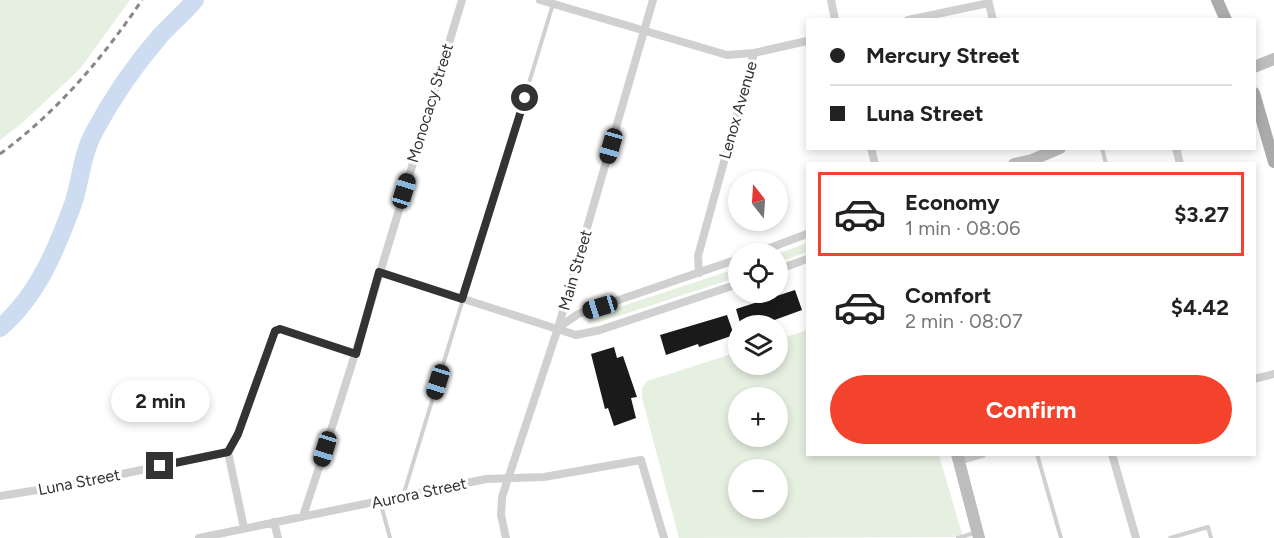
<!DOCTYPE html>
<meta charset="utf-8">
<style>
:root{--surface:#fff;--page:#f2f2f2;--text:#222;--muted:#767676;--line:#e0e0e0;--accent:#f3432c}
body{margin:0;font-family:Figtree,sans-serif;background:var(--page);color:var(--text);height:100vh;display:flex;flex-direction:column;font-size:22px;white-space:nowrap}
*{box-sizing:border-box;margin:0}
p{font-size:20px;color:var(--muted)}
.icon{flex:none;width:33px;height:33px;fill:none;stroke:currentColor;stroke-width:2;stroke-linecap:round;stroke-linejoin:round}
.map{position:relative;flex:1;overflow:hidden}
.side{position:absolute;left:806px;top:162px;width:450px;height:294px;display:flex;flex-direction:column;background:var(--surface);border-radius:0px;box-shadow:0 3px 9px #0003}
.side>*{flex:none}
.guide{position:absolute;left:806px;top:18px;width:450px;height:132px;border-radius:0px;box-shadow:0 3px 9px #0003;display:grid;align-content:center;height:132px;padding:0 24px;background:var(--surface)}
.needle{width:39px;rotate:343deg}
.tools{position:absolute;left:728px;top:171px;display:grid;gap:12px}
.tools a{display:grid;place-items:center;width:60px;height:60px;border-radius:50%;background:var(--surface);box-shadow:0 3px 9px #0003;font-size:30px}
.end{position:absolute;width:27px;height:27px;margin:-14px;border:8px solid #333;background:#fff;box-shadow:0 0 0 3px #fff}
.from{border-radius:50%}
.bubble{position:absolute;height:42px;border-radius:21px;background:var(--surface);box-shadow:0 3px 9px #0003;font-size:20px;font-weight:700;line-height:42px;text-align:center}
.car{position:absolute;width:18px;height:36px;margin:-18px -9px;border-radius:8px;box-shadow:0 0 4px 2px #0007;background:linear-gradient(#222 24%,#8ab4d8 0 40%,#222 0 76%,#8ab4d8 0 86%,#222 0)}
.guide b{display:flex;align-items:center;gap:21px;height:57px;font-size:22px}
.guide b+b{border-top:2px solid var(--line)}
.guide i{width:15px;height:15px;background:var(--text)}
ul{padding:10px 0 0;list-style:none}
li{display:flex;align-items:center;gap:18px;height:84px;margin:0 12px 9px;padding:0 12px;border:3px solid transparent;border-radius:0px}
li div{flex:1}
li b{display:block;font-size:22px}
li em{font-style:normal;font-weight:700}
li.selected{border-color:var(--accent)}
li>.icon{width:54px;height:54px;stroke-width:1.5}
.cta{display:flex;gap:12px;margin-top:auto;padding:12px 24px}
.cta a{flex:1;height:69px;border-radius:36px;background:var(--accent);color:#fff;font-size:24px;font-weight:700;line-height:69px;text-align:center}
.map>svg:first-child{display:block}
.green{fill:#e6f0e1;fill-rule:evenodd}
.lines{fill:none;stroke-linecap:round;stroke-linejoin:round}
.river{stroke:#cddcf0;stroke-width:18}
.building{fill:#1a1a1a}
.lane{stroke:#d0d0d0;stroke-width:4}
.street{stroke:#d0d0d0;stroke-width:8}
.secondary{stroke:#bdbdbd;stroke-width:12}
.primary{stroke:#ababab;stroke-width:12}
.rail{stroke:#888;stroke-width:3;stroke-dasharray:6 4.5;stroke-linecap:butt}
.route{stroke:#333;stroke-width:8}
.labels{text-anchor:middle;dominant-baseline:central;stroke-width:6;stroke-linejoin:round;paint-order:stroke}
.street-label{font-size:16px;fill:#333;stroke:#fff}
</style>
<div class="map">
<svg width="1274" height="538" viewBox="0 0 1274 538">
<rect width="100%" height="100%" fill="#fff"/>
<path class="green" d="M 0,0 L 130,0 L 80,69 L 20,125 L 0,140 Z
M 807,243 L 807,252 L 777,263 L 777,254 Z
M 738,268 L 738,277 L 597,323 L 588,324 L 587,321 L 595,315 Z
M 807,330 L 807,454 L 939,455 L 963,537 L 679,538 L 642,398 L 642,388 L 647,381 L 738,352 L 738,364 L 777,364 L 777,340 ZM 738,398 L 777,398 L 777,436 L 738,436 ZM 738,470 L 777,470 L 777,508 L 738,508 Z"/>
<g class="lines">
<path class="river" d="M 0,328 C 38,295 56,250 73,204 C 81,181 81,157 93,134 C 111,100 134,66 160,36 C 171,24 184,13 195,0"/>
</g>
<path class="building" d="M 795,290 L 802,310 L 769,322 L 768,320 L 751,326 L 741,326 L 736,309 Z
M 727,315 L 734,335 L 699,347 L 698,344 L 666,355 L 660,335 Z
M 614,347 L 617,358 L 623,356 L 637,397 L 631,398 L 636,418 L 614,426 L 608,408 L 605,409 L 591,354 Z"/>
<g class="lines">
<path class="lane" d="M 1102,148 L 1106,164
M 1037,454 L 1061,538
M 403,496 L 553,4
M 380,501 L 390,538
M 958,538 L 974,533
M 1170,538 L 1208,527 L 1211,538"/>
<path class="street" d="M 540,0 L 727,55 L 754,53 L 807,41
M 831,0 L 835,20
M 988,0 L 993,20
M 908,20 L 989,3
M 871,148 L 875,164
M 1176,148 L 1180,164
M 753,254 L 807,234
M 777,270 L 807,259
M 379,272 L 576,335 L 600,330 L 738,284
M 699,273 L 698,256 L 754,53
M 558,328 L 578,314 L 738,259
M 1254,379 L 1274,374
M 1112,454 L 1136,538
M 959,461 L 982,454
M 0,496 L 69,485 L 228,452
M 303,516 C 360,345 410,172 462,0
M 274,522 L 278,538
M 244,528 L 228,452 L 238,434 L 275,331 L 280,329 L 356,354
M 199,538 L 486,479 L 544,477 L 641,460 L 664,538
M 506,538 L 501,515 L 502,497 L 558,328 L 653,0"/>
<path class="secondary" d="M 1254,67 L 1274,59
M 1014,164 L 1032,160 L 1060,148
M 957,454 L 979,538"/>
<path class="primary" d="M 1217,0 L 1226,20
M 1254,93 L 1274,162"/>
<path class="rail" d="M 0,154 C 58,111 102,59 142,0"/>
</g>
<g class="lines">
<path class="route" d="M 160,466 L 228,452 L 238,434 L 275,331 L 280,329 L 356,354 L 379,272 L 462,299 L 525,98"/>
</g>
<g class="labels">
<g class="street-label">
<text transform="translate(430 103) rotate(-73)">Monocacy Street</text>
<text transform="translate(738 110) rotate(-74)">Lenox Avenue</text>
<text transform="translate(575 270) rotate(-74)">Main Street</text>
<text transform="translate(79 482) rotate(-11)">Luna Street</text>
<text transform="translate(419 493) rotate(-12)">Aurora Street</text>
</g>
</g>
</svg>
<div class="tools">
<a><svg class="needle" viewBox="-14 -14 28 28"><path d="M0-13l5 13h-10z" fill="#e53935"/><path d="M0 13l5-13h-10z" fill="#767676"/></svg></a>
<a><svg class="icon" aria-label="locate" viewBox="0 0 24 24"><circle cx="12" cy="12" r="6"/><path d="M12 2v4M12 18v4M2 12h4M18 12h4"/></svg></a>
<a><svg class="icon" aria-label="layers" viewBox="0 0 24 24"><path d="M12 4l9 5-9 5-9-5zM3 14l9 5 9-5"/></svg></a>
<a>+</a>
<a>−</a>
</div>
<i class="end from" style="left:525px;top:98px"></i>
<i class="end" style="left:160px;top:466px"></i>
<div class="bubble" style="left:111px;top:380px;width:99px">2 min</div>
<i class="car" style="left:611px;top:146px;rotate:196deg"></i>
<i class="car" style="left:404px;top:191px;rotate:17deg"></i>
<i class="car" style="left:600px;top:307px;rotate:253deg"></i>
<i class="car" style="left:438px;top:382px;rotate:197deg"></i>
<i class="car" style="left:325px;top:449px;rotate:197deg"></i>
<div class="guide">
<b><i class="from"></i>Mercury Street</b>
<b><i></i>Luna Street</b>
</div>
<section class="side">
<ul>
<li class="selected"><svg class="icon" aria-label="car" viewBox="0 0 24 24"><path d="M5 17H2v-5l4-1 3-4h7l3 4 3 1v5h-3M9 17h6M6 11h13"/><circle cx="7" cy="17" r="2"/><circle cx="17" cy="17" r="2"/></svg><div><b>Economy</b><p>1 min · 08:06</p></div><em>$3.27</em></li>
<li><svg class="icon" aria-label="car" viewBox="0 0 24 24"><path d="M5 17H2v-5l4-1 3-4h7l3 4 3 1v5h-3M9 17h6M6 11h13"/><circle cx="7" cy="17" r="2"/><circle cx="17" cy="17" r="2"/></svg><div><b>Comfort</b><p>2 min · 08:07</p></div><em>$4.42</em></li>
</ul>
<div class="cta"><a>Confirm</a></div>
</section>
</div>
